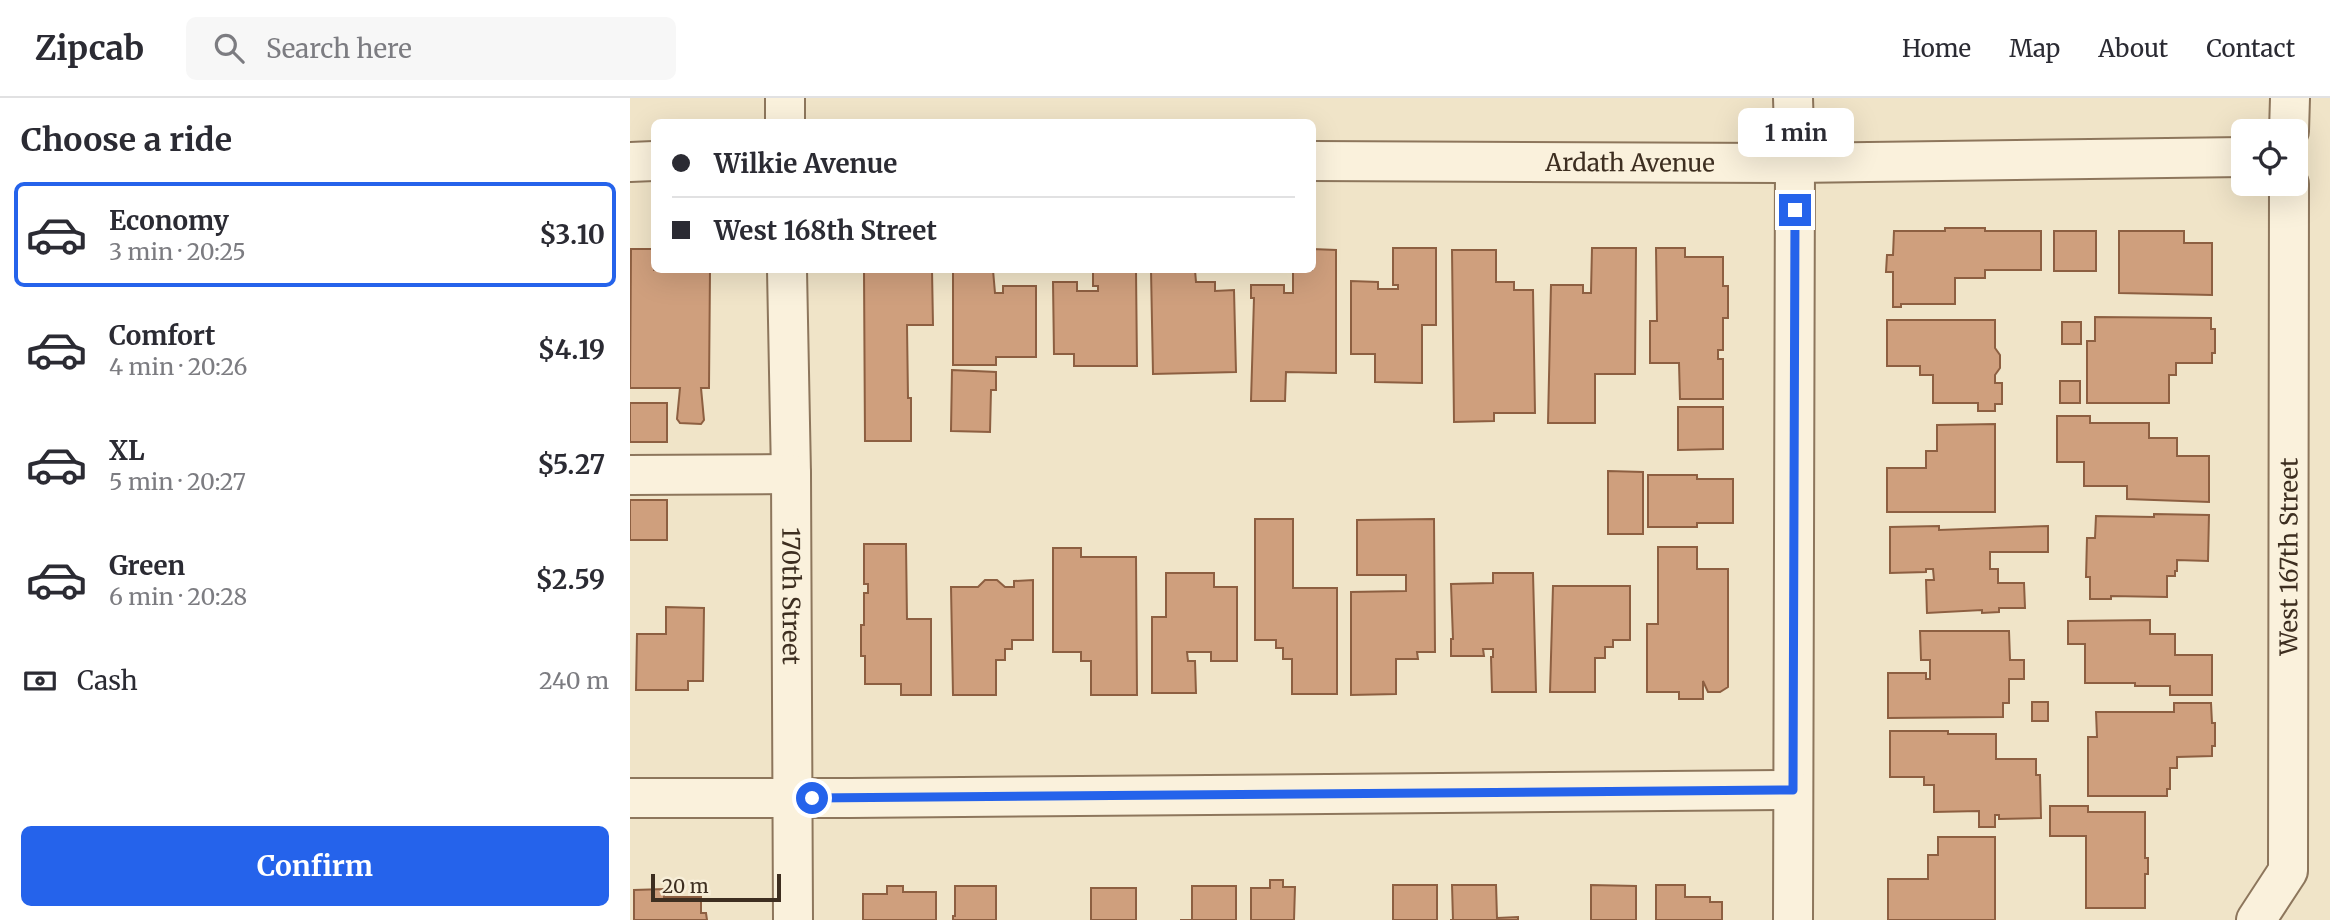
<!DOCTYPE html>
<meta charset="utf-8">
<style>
:root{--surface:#fff;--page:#f7f7f7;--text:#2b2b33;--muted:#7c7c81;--line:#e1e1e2;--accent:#2563eb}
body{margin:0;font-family:Merriweather,serif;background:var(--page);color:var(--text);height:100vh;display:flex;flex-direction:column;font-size:26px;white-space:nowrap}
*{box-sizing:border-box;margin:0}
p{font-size:23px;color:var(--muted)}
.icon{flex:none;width:38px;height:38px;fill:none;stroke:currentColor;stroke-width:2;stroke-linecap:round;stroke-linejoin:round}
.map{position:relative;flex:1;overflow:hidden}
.drawer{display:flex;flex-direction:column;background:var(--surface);width:630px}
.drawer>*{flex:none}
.guide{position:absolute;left:21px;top:21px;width:665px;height:154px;border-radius:10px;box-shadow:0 7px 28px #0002;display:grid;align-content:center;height:154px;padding:0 21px;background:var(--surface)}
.tools{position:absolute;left:1601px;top:21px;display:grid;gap:14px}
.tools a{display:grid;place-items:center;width:77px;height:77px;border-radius:10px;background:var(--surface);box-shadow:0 7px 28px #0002;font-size:35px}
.scale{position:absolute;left:21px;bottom:18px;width:130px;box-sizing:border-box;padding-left:7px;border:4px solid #3d2e20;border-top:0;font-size:19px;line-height:24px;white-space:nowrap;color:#3d2e20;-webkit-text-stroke:5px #f7eed8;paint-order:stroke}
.end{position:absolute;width:32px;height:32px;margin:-16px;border:9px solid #2563eb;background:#fff;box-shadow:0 0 0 4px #fff}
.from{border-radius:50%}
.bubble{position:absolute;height:49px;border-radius:10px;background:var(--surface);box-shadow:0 7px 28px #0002;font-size:23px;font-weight:700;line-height:49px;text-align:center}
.guide b{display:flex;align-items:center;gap:24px;height:66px;font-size:26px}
.guide b+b{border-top:2px solid var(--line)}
.guide i{width:18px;height:18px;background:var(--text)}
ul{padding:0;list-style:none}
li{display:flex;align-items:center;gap:21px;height:105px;margin:0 14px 10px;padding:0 7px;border:4px solid transparent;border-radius:10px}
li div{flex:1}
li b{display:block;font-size:26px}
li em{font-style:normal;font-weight:700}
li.current{border-color:var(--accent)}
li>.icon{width:63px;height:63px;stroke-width:1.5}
h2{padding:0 21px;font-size:32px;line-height:84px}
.pay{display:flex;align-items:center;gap:18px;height:77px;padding:0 21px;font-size:26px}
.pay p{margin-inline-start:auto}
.cta{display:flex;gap:14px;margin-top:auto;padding:14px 21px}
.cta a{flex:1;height:80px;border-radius:10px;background:var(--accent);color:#fff;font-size:28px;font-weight:700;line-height:80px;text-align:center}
header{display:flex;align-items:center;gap:42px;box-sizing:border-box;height:98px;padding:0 35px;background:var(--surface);border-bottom:2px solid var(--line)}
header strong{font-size:33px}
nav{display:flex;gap:38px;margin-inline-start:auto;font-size:24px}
.search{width:490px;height:63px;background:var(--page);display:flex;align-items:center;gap:18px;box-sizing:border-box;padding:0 24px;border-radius:10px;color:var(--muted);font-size:26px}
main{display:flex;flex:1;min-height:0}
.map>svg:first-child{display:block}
.building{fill:#cf9f7d;stroke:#8d5f41;stroke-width:2}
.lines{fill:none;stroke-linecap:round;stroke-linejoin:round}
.minor-casing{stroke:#8d765c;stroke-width:42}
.minor{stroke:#faf1dc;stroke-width:38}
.route{stroke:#2563eb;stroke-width:9}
.labels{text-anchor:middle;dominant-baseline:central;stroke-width:5;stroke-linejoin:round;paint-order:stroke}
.street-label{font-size:24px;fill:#3d2e20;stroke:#f7eed8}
</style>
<header>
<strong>Zipcab</strong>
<div class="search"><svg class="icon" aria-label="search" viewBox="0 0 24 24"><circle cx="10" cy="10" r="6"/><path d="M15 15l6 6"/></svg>Search here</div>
<nav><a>Home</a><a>Map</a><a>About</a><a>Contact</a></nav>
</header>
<main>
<section class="drawer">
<h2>Choose a ride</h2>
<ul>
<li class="current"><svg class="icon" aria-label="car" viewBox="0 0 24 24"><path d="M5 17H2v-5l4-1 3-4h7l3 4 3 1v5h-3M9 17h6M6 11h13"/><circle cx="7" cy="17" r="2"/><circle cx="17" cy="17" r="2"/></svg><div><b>Economy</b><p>3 min · 20:25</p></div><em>$3.10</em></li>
<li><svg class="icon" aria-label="car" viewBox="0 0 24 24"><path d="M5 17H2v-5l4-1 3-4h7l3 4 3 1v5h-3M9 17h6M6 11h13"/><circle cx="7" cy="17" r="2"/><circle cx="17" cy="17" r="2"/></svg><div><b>Comfort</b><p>4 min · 20:26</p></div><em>$4.19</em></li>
<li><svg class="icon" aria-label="car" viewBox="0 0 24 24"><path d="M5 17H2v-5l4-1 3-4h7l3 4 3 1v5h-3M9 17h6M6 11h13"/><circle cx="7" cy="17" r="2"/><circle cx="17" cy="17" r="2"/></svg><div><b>XL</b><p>5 min · 20:27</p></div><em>$5.27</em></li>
<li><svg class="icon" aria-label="car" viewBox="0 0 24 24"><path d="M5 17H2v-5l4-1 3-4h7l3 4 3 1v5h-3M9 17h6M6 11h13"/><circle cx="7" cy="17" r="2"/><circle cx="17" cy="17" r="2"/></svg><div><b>Green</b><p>6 min · 20:28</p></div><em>$2.59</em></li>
</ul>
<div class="pay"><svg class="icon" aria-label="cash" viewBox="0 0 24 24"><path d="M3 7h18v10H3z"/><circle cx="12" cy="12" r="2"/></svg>Cash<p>240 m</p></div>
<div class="cta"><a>Confirm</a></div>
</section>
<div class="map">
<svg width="1700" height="822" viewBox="0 0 1700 822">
<rect width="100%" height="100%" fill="#f0e4c8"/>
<path class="building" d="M 1315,130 L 1355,130 L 1355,133 L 1411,133 L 1411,172 L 1355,172 L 1355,180 L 1325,180 L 1325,206 L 1271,206 L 1271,209 L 1263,209 L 1263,174 L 1256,174 L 1257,157 L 1263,157 L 1264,133 L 1315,133 Z
M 1424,133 L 1466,133 L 1466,173 L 1424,173 Z
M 1489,133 L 1554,133 L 1554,145 L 1582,145 L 1582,197 L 1489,195 Z
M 763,150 L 806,150 L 806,227 L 792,227 L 792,285 L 745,284 L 745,256 L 721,256 L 721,183 L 748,184 L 748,191 L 768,191 L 768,187 L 763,187 Z
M 962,150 L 1006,150 L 1005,276 L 965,276 L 965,325 L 918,325 L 921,187 L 953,187 L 953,195 L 961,195 Z
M 1026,150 L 1055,150 L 1055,159 L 1093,159 L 1093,188 L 1098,188 L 1098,220 L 1093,220 L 1093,252 L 1088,252 L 1088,261 L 1093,261 L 1093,301 L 1050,301 L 1049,265 L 1020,265 L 1020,223 L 1027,223 Z
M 1,151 L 24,151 L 24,172 L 80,172 L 79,290 L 71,290 L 74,322 L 71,326 L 50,325 L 47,321 L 50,290 L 0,290 Z
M 682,151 L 706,152 L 706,275 L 656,274 L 655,303 L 621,303 L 624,200 L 621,200 L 621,187 L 654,187 L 654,195 L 663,195 L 663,172 L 682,172 Z
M 822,152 L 866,152 L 866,184 L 884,184 L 884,192 L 903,192 L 905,315 L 864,315 L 864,323 L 824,324 Z
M 234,172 L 302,172 L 303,227 L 277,227 L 278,300 L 281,300 L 281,343 L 235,343 Z
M 323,172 L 363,172 L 365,195 L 373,195 L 373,188 L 406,188 L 406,259 L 366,259 L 366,267 L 323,267 Z
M 463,172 L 506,172 L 507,268 L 444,268 L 444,256 L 424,256 L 423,184 L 447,184 L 447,193 L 468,193 L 468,188 L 463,188 Z
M 521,172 L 565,172 L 566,184 L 585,184 L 585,193 L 604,192 L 606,274 L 523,276 Z
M 1465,219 L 1581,220 L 1581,231 L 1585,231 L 1585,255 L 1582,255 L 1582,265 L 1546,265 L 1546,277 L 1539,277 L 1539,305 L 1457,305 L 1457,243 L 1465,243 Z
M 1257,222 L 1365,222 L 1365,250 L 1370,257 L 1370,270 L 1365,277 L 1365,285 L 1372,285 L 1372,306 L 1365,306 L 1365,313 L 1348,313 L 1348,305 L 1303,305 L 1303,277 L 1290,277 L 1290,268 L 1257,268 Z
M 1432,224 L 1451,224 L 1451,246 L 1432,246 Z
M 322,272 L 366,274 L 366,292 L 361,292 L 360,334 L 321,333 Z
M 1430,283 L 1450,283 L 1450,305 L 1430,305 Z
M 0,305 L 37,305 L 37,344 L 0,344 Z
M 1048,309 L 1093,309 L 1093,351 L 1048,352 Z
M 1427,318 L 1460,318 L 1460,325 L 1519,325 L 1519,340 L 1547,340 L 1547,358 L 1579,358 L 1579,404 L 1497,401 L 1497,388 L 1454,388 L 1454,364 L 1427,364 Z
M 1365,326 L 1365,414 L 1257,414 L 1257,370 L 1296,370 L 1296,353 L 1307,353 L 1307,327 Z
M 978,373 L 1013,374 L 1013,436 L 978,436 Z
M 1018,377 L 1067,377 L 1067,381 L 1103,381 L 1103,425 L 1067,425 L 1067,429 L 1018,429 Z
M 0,402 L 37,402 L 37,442 L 0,442 Z
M 1524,416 L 1579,417 L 1578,463 L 1547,462 L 1547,473 L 1545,473 L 1545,478 L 1537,478 L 1537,499 L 1481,498 L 1481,501 L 1460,501 L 1460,479 L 1456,479 L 1457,440 L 1465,440 L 1466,418 L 1524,419 Z
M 625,421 L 663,421 L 663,490 L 707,490 L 707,596 L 662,596 L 662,561 L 653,561 L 653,550 L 646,550 L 646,542 L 625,542 Z
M 804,421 L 805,554 L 787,554 L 788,561 L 766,561 L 766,596 L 721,597 L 721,494 L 776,493 L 776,477 L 727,477 L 727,422 Z
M 1309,428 L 1309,432 L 1418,428 L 1418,454 L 1360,454 L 1360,471 L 1368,471 L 1368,485 L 1394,485 L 1395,510 L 1369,510 L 1369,514 L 1352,515 L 1352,512 L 1297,515 L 1296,482 L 1304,482 L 1303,471 L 1296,471 L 1296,474 L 1260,475 L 1260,429 Z
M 234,446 L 276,446 L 277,521 L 301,521 L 301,597 L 271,597 L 271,586 L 235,586 L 235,558 L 231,558 L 231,527 L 234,527 L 234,495 L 238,495 L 238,486 L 234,486 Z
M 1028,449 L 1067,449 L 1067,471 L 1098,471 L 1098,589 L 1090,594 L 1078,594 L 1073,583 L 1073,601 L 1049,601 L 1049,594 L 1017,594 L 1017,526 L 1028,526 Z
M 423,450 L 451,450 L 451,459 L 506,459 L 507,597 L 461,597 L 461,563 L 451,563 L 451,554 L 423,554 Z
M 536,475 L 584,475 L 584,489 L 607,489 L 607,563 L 581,563 L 581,554 L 557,554 L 558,563 L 565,563 L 566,595 L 522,595 L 522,519 L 536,519 Z
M 863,475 L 903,475 L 906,594 L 862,594 L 861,559 L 863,559 L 863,551 L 853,551 L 854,558 L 821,558 L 821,541 L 823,541 L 821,486 L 863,485 Z
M 355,482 L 367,482 L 375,489 L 384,489 L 384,483 L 403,482 L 403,542 L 382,542 L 382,551 L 375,551 L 375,562 L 366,562 L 366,597 L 323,597 L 321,489 L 348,489 Z
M 923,488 L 1000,488 L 1000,542 L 983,542 L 983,549 L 975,549 L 975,560 L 965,560 L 965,594 L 920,594 Z
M 36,509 L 74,510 L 73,583 L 58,583 L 58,592 L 6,592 L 7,536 L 36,536 Z
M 1520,522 L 1520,536 L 1545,536 L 1545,557 L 1582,557 L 1582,597 L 1540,597 L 1540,588 L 1505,588 L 1505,585 L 1455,585 L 1455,546 L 1438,546 L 1438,523 Z
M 1290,533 L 1379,533 L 1380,562 L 1394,562 L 1394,581 L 1379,581 L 1379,605 L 1373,605 L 1373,619 L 1258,620 L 1258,575 L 1296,575 L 1296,581 L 1300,581 L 1300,562 L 1291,562 Z
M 1402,604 L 1418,604 L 1418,623 L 1402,623 Z
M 1544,605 L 1581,605 L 1582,625 L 1585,625 L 1585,648 L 1582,648 L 1582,658 L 1547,659 L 1547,670 L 1540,670 L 1540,691 L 1537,691 L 1537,698 L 1458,698 L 1458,639 L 1467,639 L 1466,614 L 1544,614 Z
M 1260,633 L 1318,633 L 1318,636 L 1366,636 L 1366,661 L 1406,661 L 1406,677 L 1410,677 L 1411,720 L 1369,721 L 1369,717 L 1365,717 L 1365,729 L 1349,729 L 1349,713 L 1304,714 L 1304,687 L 1294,687 L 1294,679 L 1260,679 Z
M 1420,708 L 1458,708 L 1458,714 L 1515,714 L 1515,760 L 1518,760 L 1518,776 L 1515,776 L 1515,810 L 1456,810 L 1456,738 L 1420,738 Z
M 1308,739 L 1365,739 L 1365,822 L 1258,822 L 1258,781 L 1298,781 L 1298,757 L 1308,757 Z
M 640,782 L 653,782 L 653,789 L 665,789 L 664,822 L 621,822 L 621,790 L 640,790 Z
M 763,787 L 807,787 L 807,822 L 763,822 Z
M 822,787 L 866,787 L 867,820 L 888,819 L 888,822 L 820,822 L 823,822 Z
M 961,787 L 1006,788 L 1006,822 L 961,822 Z
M 1026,787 L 1055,787 L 1055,799 L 1080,799 L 1080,804 L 1092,804 L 1092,822 L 1026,822 Z
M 257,788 L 273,788 L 273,794 L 306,794 L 306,822 L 233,822 L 233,796 L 257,796 Z
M 325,788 L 366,788 L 366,822 L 323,822 L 323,818 L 325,818 Z
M 562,788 L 606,788 L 606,822 L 550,822 L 562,822 Z
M 461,790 L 506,790 L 506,822 L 461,822 Z
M 34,791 L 34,799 L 71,799 L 71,815 L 76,815 L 77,822 L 4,822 L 4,792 Z"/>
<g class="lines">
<defs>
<g id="minor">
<path d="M 1163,0 L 1165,65 L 1163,822"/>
<path d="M 155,24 L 155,0"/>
<path d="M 1659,33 L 1660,0"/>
<path id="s1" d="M 682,63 L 1165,65 L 1614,59"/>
<path d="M 0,64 L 24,63"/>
<path id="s2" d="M 157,172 L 161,376 L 163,822"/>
<path d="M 0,377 L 161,376"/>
<path d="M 0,700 L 220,700 L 1163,692"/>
<path id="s3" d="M 1626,822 L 1658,773 L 1659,86"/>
</g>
</defs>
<use href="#minor" class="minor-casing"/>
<use href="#minor" class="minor"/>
</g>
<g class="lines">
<path class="route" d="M 182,700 L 1163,692 L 1165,112"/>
</g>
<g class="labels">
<g class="street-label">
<text stroke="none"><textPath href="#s1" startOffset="318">Ardath Avenue</textPath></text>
<text stroke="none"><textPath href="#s3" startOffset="373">West 167th Street</textPath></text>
<text stroke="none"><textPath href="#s2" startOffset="326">170th Street</textPath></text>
</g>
</g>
</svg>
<div class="tools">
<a><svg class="icon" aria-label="locate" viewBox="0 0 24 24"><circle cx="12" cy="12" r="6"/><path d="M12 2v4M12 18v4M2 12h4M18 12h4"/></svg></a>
</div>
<div class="scale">20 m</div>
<i class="end from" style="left:182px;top:700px"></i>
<i class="end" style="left:1165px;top:112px"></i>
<div class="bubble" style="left:1108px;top:10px;width:116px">1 min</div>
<div class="guide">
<b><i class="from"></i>Wilkie Avenue</b>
<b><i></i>West 168th Street</b>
</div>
</div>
</main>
